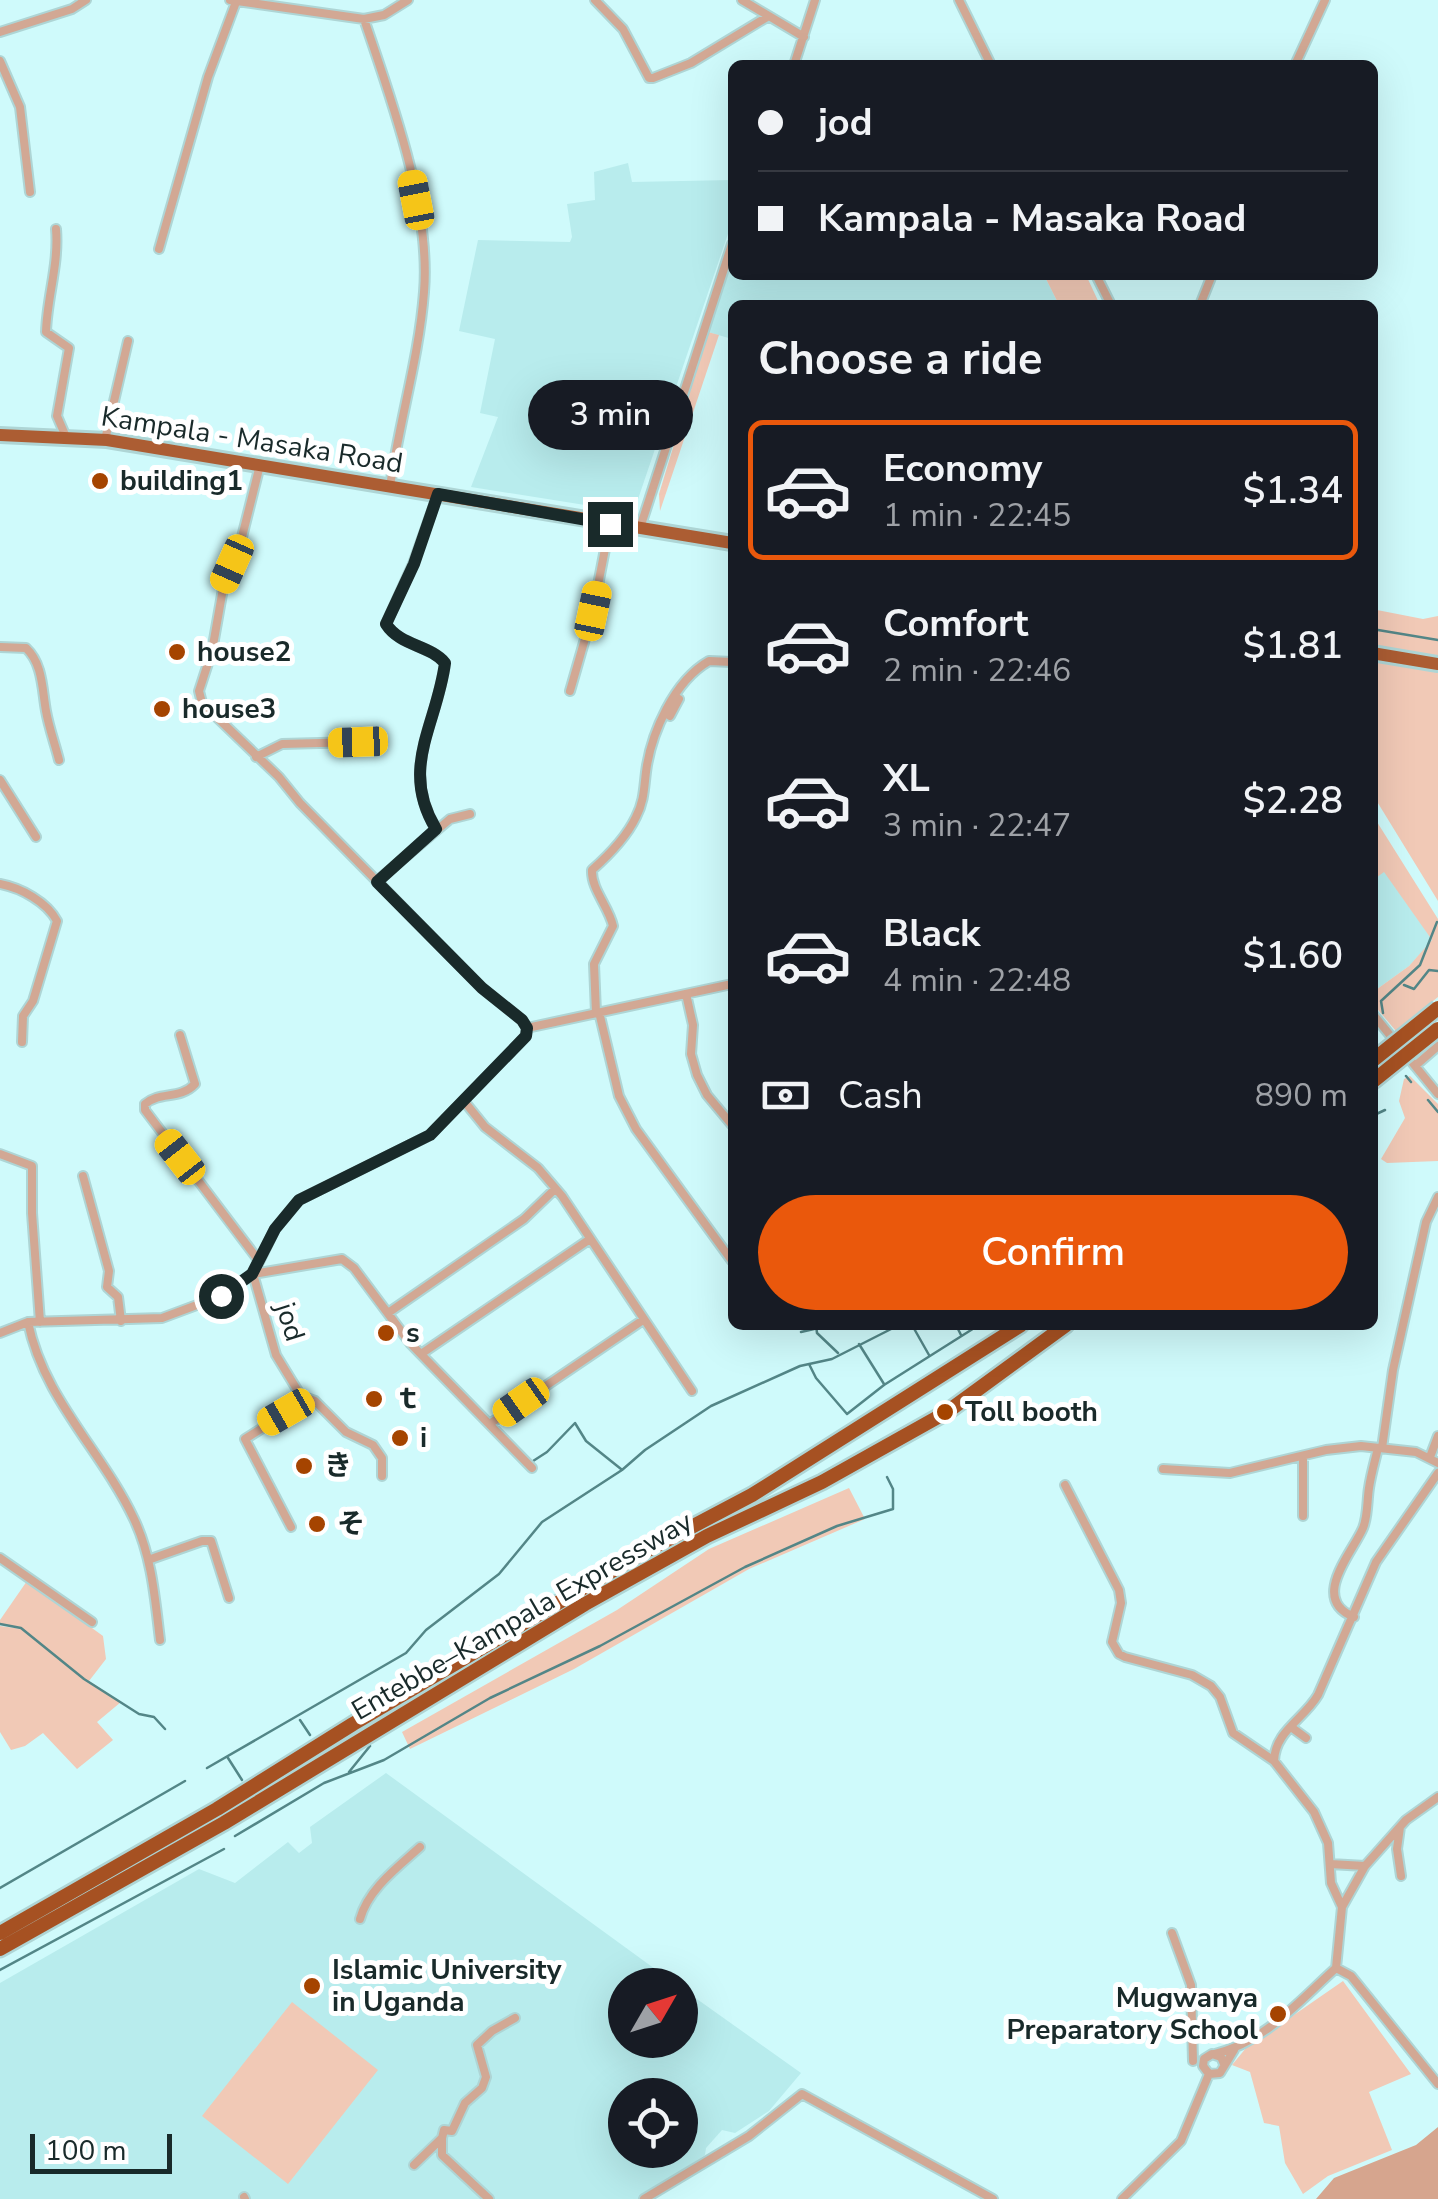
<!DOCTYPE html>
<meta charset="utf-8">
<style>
:root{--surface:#171b24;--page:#242831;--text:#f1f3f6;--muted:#9ea1a6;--line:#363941;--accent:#ea580c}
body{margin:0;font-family:"Nunito Sans","Noto Sans SC","Noto Sans JP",sans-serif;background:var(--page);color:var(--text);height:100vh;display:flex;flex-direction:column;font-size:38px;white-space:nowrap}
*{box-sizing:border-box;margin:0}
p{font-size:32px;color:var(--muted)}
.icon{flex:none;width:55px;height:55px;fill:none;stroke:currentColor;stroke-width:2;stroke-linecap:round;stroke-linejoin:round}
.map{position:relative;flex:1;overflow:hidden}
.side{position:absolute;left:728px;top:300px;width:650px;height:1030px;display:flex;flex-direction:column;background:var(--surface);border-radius:15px;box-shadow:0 10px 40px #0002}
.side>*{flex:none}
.guide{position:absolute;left:728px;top:60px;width:650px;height:220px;border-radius:15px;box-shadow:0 10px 40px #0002;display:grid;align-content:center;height:220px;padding:0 30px;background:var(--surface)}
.needle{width:65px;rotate:51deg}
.controls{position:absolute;left:608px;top:1968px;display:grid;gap:20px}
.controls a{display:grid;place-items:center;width:90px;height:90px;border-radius:50%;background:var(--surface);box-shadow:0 10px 40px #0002;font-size:50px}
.scale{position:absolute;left:30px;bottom:25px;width:142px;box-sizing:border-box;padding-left:10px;border:5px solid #192a2a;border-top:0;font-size:28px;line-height:35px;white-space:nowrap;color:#192a2a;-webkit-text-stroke:8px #fff;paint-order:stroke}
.end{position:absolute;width:45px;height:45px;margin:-22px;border:12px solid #192a2a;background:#fff;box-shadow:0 0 0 5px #fff}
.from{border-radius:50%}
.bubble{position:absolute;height:70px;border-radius:35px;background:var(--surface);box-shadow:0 10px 40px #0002;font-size:32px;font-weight:600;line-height:70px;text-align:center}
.car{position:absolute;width:30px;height:60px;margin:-30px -15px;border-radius:12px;box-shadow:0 0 8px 2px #0007;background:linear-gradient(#f5c518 24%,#345 0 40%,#f5c518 0 76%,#345 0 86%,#f5c518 0)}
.guide b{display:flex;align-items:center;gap:35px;height:95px;font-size:38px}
.guide b+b{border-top:2px solid var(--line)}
.guide i{width:25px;height:25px;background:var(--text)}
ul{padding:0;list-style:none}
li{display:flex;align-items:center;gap:30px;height:140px;margin:0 20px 15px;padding:0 10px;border:5px solid transparent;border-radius:15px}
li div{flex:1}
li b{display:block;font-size:38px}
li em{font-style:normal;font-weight:600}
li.active{border-color:var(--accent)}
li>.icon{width:90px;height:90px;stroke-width:1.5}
h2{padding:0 30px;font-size:45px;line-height:120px}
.pay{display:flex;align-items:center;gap:25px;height:110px;padding:0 30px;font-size:38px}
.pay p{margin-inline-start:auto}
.primary-button{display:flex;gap:20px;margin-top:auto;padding:20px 30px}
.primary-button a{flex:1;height:115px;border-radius:60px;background:var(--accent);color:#fff;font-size:40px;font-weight:600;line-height:115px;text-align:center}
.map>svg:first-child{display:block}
.built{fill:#b8eced;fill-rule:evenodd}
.green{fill:#f1c9b6}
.forest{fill:#d6a58e}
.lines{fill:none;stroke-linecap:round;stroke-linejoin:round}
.stream{stroke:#538687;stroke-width:2.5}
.minor-casing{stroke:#aed5d5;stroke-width:12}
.trunk-casing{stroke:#aed5d5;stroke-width:18}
.motorway-casing{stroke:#aed5d5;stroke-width:19}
.minor{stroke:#d2a894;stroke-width:8}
.trunk{stroke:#ac5d33;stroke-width:12}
.motorway{stroke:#a65122;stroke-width:14}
.motorway-bridge-casing{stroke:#aed5d5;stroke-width:19;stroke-linecap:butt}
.motorway-bridge{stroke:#a65122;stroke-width:14}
.route{stroke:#192a2a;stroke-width:12}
.poi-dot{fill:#a54400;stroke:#fff;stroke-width:4}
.labels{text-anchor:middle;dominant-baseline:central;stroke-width:10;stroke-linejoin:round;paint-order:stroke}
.street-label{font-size:28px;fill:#192a2a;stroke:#fff}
.poi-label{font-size:28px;font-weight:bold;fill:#192a2a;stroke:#fff;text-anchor:start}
</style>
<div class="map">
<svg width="1438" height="2199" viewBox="0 0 1438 2199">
<rect width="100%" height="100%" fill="#cffafb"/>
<path class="built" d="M 628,163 L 632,182 L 732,180 L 732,222 L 634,511 L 629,512 L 471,487 L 498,417 L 480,413 L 495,339 L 459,331 L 478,240 L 570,242 L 572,237 L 567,204 L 595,200 L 594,172 Z
M 732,260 L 732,275 L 1044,275 L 1059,305 L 732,305 L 732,339 L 708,332 Z
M 1384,871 L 1433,940 L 1409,966 L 1373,992 L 1372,880 Z
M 386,1773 L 677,1985 L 625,1985 L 625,2040 L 680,2040 L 680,1987 L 801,2073 L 769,2111 L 735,2133 L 722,2130 L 706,2148 L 705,2155 L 638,2199 L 0,2199 L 0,1983 L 199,1869 L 235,1883 L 288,1842 L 299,1853 L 312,1843 L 310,1827 ZM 625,2095 L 680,2095 L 680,2150 L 625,2150 Z"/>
<path class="green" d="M 1044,275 L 1086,275 L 1100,305 L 1059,305 Z
M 708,332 L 719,335 L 660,511 L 659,494 Z
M 1377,610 L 1423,619 L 1438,616 L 1438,656 L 1373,645 L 1373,611 Z
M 1372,658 L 1438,669 L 1438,901 L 1373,795 Z
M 1372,814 L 1438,919 L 1438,997 L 1396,1031 L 1373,1004 L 1373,992 L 1409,966 L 1432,940 L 1384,872 L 1373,880 Z
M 1410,1076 L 1438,1104 L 1438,1161 L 1387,1163 L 1381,1159 L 1405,1118 L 1399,1101 L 1404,1079 Z
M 849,1488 L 865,1519 L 749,1569 L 574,1669 L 410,1749 L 402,1732 L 617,1610 L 709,1549 Z
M 27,1581 L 103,1636 L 106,1659 L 89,1681 L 121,1702 L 97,1722 L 113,1740 L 77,1769 L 43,1733 L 25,1746 L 11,1750 L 0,1732 L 0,1626 L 22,1629 L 0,1624 L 0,1620 Z
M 1343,1981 L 1411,2074 L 1369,2092 L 1392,2150 L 1328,2176 L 1303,2194 L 1285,2163 L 1279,2126 L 1264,2123 L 1250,2072 L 1232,2065 L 1246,2048 Z
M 292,2002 L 378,2070 L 288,2184 L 202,2116 Z"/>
<path class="forest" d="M 1438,2127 L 1438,2199 L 1316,2199 L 1334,2178 L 1416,2145 Z"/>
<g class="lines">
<path class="stream" d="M 1372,629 L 1438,640
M 1404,985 L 1414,989 L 1429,970 L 1438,971
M 1383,1013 L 1381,1001 L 1420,965 L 1437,922
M 1406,1076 L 1411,1082
M 1428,1100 L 1438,1112
M 1372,1116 L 1385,1110
M 816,1325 L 817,1333 L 838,1353
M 912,1325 L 929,1355
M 956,1325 L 961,1335
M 801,1332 L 814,1329
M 859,1344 L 884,1384
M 809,1364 L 816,1378 L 847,1414 L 884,1385 L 979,1325
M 530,1463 L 547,1452 L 575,1423 L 586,1441 L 621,1469
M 0,1624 L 21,1628 L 84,1679 L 139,1714 L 154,1717 L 165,1729
M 300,1720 L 310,1735
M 228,1758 L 242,1780
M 207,1768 L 406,1653 L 426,1630 L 499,1574 L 542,1522 L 622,1470 L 645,1450 L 711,1406 L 800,1366 L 832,1359 L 899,1325
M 349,1772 L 370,1746
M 235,1836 L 324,1783 L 384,1760 L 490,1698 L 600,1646 L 745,1567 L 837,1526 L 893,1509 L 893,1489 L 887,1477
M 0,1888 L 185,1781
M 0,1970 L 224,1849"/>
<defs>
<path id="minor" d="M 230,0 L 364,19 L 384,15 L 408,0
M 595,0 L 623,29 L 649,78 L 653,78 L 691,63 L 767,17
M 742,0 L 804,37
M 959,0 L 991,65
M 364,19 C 391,99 431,207 424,292 C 419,358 399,422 390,487
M 0,32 L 72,9 L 86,0
M 0,61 L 20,107 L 30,192
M 794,65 L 815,0
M 1295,65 L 1325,0
M 56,229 C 59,265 47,297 46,332 L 69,348 L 57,416 L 66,437
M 159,249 L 208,77 L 236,2
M 1096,275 L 1111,305
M 1200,305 L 1212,275
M 105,440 L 128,341
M 260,465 L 239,549 L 224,583 L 212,651 L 199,691 L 202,703 L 279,777 L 300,803 L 482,988 L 522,1020 L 527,1028
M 640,528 L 732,244
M 0,647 L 26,648 C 43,664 42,689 46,711 C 49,728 55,744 59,760
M 570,691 L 593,611 L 610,523
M 670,716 L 679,699
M 256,757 L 282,744 L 358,742
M 0,780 L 36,837
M 436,829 C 399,767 437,725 445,663 C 430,645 400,646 386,624 L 413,564 L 438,494
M 377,881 L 450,819 L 470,814
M 0,884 C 21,888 47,902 57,921 L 33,1001 L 23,1016 L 22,1042
M 686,994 L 693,1025 L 691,1054 L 697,1075 L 707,1095 L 732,1125
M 599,1012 L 619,1096 L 636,1129 L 732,1261
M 596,1013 L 594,964 L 613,926 C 609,907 591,889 592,870 C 609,855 626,838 636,817 C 644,802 644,788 646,772 C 651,733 674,681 709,661 L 732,662
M 1372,1013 L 1438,1094
M 527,1028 L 732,984
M 180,1035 L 195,1084 C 180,1100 160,1091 145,1104 L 145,1110 L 259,1261
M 1415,1066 L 1438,1046
M 464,1101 L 485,1127 L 538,1168 L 562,1196 L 692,1391
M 0,1154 L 32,1166 L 32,1213 L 40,1322
M 83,1176 L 109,1271 L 107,1287 L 118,1297 L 121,1321
M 388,1313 L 524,1219 L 555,1189
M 28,1322 C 43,1398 102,1451 134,1519 C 152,1557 155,1599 160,1640
M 0,1333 L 28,1322 L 162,1318 L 221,1296 L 253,1274 L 342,1259 L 354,1268 L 410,1343 L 532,1468
M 421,1354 L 590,1239
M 491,1423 L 643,1320
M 1382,1448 L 1393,1370 L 1426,1222 L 1438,1197
M 1430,1457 L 1438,1436
M 1163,1469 L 1230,1473 L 1326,1450 L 1361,1446 L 1416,1452 L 1438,1463
M 382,1476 L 382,1458 L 373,1445 L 346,1432 L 315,1401 L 301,1396 L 276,1355 L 253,1274 L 275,1229 L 299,1200 L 430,1135 L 526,1036 L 527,1028
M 1065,1485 L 1119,1590 L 1121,1603 L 1112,1642 L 1119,1654 L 1125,1657 L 1192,1675 L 1211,1686 L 1220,1697 L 1233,1733 L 1274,1761 L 1314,1812 L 1328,1843 L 1331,1883 L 1342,1907 L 1336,1968 L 1351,1976 L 1438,2084
M 1303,1516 L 1303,1456
M 291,1527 L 245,1439 L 294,1408 L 301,1396
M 0,1558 L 92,1622
M 148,1560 L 202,1541 L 211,1541 L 229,1598
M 1354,1617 C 1309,1599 1353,1552 1363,1528 C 1368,1516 1367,1500 1369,1488 C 1371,1474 1375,1461 1378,1448
M 1291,1727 L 1306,1738
M 1274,1761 C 1275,1731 1304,1719 1318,1695 L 1376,1562 L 1438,1473
M 1400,1827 L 1397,1849 L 1401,1876
M 1330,1864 L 1365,1866
M 1342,1907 L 1365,1866 L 1406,1820 L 1438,1797
M 360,1919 C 368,1889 398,1867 420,1847
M 1172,1933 L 1191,1985 L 1193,2061
M 1215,2054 C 1266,2041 1298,2002 1336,1968
M 1224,2064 L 1221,2057 L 1212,2054 L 1204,2059 L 1203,2066 L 1209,2074 L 1220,2073 L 1234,2050
M 442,2138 L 442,2155 L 489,2199
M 414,2165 L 442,2138 L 444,2130 L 452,2131 L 465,2103 L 482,2088 L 486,2077 L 477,2045 L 492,2031 L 515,2018
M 244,2197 L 245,2199
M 644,2199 L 749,2136 L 802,2094 L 993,2199
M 1122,2199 L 1181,2141 L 1209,2074"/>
<path id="trunk" d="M 0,435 L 107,440 L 732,543
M 1372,653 L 1438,664"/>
<path id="motorway" d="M 0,1933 L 217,1809 L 353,1724 L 646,1551 L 752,1495 L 1021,1325
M 0,1949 L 224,1823 L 585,1604 L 707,1536 L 822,1482 L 947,1412 L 1066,1325"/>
</defs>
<use href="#minor" class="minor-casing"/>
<use href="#trunk" class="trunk-casing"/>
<use href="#motorway" class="motorway-casing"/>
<use href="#minor" class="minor"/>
<use href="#trunk" class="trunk"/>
<use href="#motorway" class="motorway"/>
<defs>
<path id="motorway-bridge" d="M 1372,1061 L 1438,1008
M 1372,1082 L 1438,1029"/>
</defs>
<use href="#motorway-bridge" class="motorway-bridge-casing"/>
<use href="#motorway-bridge" class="motorway-bridge"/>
</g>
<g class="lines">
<path class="route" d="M 221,1296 L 252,1274 L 275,1229 L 299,1200 L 430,1135 L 526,1036 L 527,1028 L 522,1020 L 482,988 L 377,882 L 436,829 C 399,768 437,725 445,663 C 430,645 400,646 386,624 L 414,564 L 438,494 L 610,524"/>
</g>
<g class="poi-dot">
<circle cx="100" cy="481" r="10"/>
<circle cx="177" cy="652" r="10"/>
<circle cx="162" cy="709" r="10"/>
<circle cx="386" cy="1333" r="10"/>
<circle cx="374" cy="1399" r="10"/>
<circle cx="945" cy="1412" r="10"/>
<circle cx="400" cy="1438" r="10"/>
<circle cx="304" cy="1466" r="10"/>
<circle cx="317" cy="1524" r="10"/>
<circle cx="312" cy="1986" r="10"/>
<circle cx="1278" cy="2014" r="10"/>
</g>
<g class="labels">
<g class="street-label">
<text transform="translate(252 440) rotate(9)">Kampala - Masaka Road</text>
<text transform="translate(290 1322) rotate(72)">jod</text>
<text transform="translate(522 1616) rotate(-30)">Entebbe–Kampala Expressway</text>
</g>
<g class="poi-label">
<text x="120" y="481">building1</text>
<text x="197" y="652">house2</text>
<text x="182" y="709">house3</text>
<text x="406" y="1333">s</text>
<text x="394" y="1399">ｔ</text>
<text x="965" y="1412">Toll booth</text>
<text x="420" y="1438">i</text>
<text x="324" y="1466">き</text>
<text x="337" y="1524">そ</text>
<text x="332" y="1970">Islamic University<tspan x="332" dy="32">in Uganda</tspan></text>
<text x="1258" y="1998" text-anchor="end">Mugwanya<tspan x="1258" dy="32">Preparatory School</tspan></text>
</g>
</g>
</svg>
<div class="controls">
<a><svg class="needle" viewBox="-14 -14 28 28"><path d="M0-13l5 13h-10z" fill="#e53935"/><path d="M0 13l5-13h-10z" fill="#9ea1a6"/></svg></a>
<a><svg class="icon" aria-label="locate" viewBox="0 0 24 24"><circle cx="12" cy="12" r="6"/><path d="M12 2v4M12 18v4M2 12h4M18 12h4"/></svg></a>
</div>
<div class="scale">100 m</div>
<i class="end from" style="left:221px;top:1296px"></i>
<i class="end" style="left:610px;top:524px"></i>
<div class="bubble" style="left:528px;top:380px;width:165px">3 min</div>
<i class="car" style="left:416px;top:200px;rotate:349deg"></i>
<i class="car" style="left:232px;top:564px;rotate:204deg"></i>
<i class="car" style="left:593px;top:611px;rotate:12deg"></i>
<i class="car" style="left:358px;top:742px;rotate:268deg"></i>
<i class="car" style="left:180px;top:1157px;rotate:322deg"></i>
<i class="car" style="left:521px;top:1402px;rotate:235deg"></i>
<i class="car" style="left:286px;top:1412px;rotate:240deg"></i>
<div class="guide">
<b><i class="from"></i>jod</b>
<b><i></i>Kampala - Masaka Road</b>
</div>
<section class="side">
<h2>Choose a ride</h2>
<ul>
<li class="active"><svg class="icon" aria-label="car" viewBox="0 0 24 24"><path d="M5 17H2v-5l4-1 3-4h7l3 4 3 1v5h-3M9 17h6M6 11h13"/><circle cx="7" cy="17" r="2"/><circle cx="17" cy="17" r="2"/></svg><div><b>Economy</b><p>1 min · 22:45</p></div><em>$1.34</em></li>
<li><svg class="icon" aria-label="car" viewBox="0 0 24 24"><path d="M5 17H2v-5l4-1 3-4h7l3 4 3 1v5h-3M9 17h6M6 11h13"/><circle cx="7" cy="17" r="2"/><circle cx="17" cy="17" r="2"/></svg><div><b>Comfort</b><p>2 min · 22:46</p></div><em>$1.81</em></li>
<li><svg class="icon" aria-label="car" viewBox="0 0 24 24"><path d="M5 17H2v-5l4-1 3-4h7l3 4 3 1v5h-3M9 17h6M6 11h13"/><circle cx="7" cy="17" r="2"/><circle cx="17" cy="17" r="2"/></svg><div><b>XL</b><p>3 min · 22:47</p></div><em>$2.28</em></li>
<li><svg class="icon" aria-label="car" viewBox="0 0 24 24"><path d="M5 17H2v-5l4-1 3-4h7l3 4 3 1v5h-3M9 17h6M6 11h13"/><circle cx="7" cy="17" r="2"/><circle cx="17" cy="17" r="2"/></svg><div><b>Black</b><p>4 min · 22:48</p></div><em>$1.60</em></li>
</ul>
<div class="pay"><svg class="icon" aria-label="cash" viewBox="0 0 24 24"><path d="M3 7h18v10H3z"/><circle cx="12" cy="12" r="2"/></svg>Cash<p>890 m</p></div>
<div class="primary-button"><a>Confirm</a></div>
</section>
</div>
